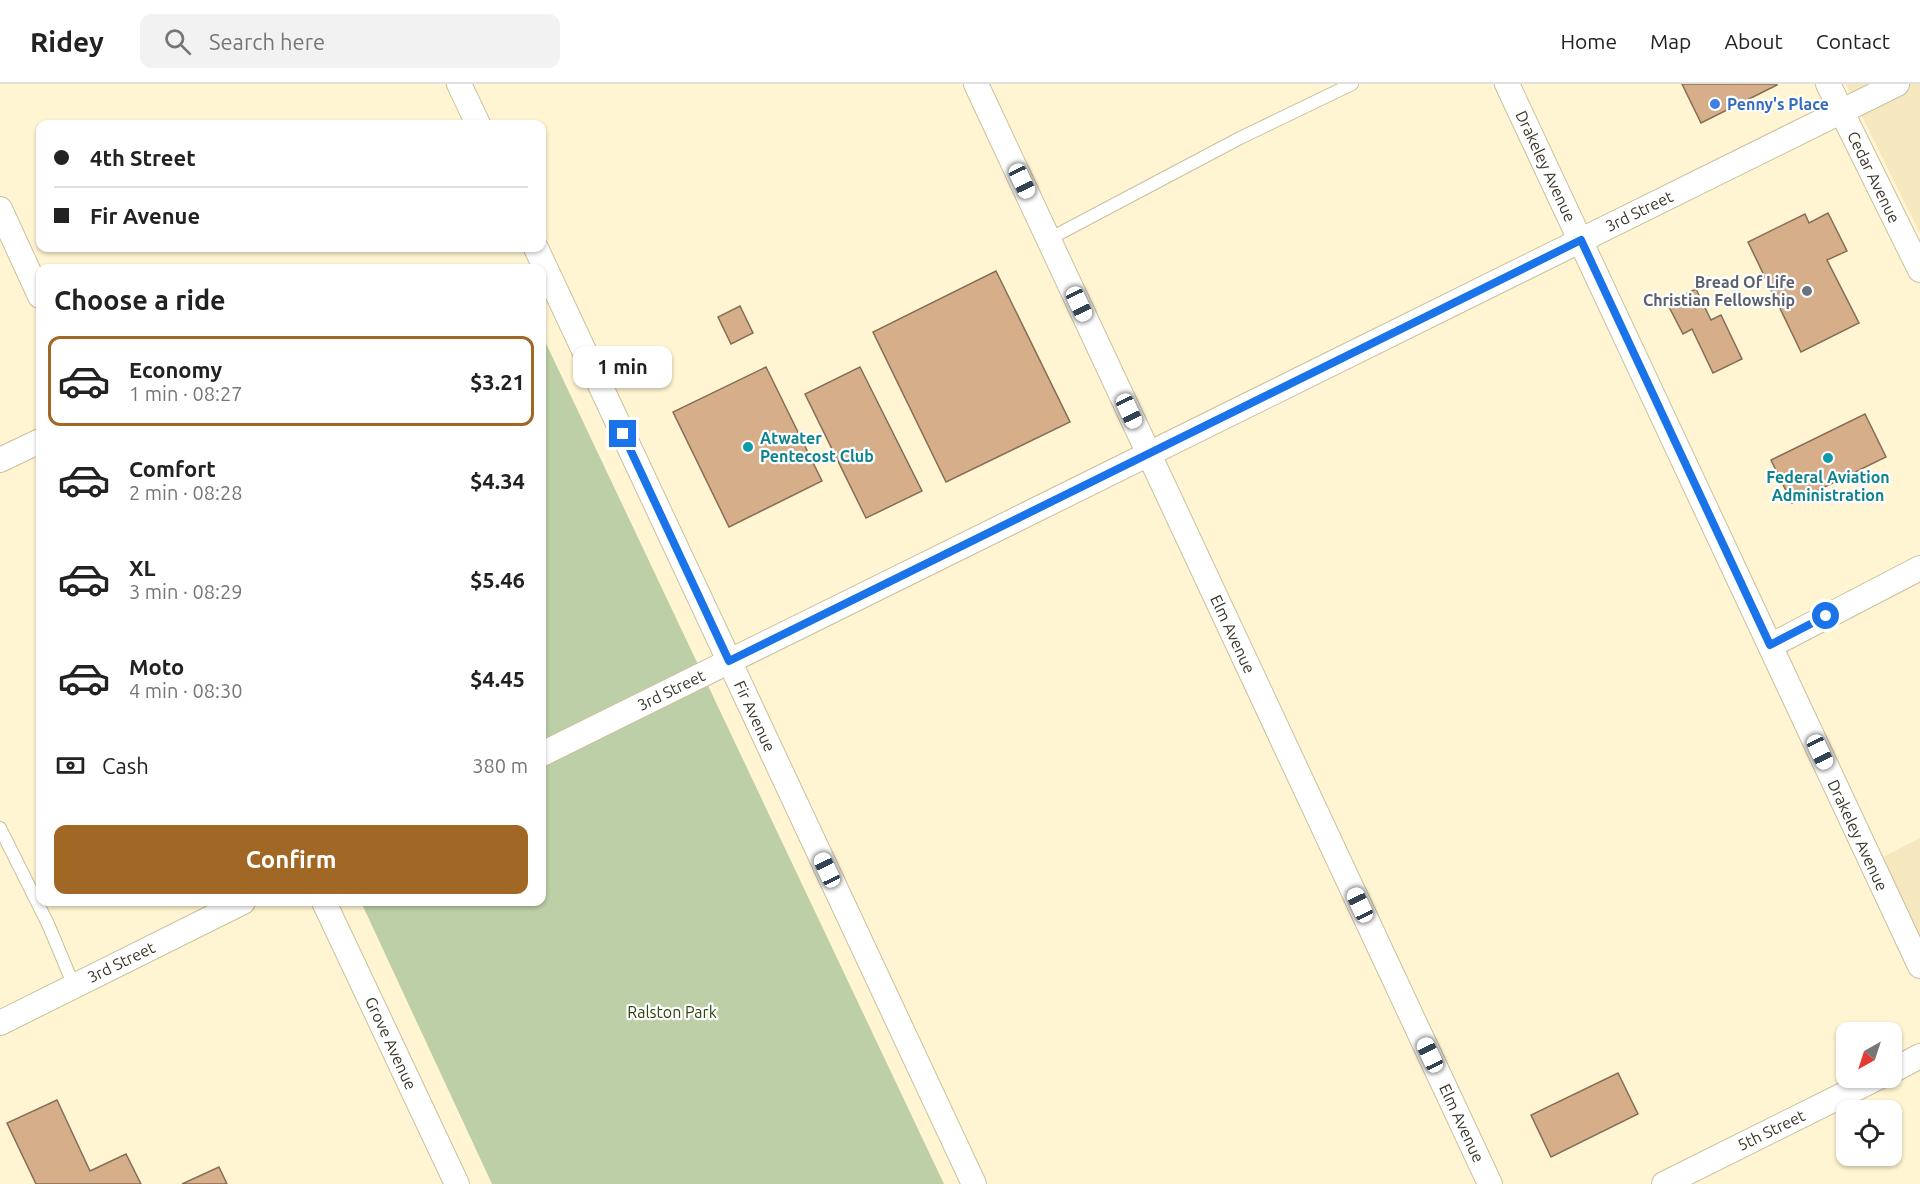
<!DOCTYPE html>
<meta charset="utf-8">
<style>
:root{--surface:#fff;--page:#f2f2f2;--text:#222;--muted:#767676;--line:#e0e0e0;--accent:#a06725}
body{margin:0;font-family:Ubuntu,sans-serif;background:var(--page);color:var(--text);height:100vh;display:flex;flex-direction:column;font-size:22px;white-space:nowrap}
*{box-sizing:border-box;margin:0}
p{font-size:20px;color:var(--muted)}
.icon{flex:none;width:33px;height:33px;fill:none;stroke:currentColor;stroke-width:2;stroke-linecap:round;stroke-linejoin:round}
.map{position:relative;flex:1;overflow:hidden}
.panel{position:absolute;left:36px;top:180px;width:510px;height:642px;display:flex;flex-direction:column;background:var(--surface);border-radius:12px;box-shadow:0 2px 4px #0004}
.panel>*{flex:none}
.banner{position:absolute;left:36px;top:36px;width:510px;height:132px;border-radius:12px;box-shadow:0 2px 4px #0004;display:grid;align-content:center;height:132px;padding:0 18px;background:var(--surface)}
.needle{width:39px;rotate:219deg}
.tools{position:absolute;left:1836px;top:938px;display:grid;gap:12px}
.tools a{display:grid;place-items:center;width:66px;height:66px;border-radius:12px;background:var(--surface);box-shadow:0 2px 4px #0004;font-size:30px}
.end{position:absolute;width:27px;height:27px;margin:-14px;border:8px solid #1a73e8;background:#fff;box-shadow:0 0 0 3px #fff}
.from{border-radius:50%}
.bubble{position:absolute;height:42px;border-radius:12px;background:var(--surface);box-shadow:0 2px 4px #0004;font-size:20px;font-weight:700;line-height:42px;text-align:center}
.car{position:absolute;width:18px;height:36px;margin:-18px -9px;border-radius:8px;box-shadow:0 0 4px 2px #0007;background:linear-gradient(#fff 24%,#345 0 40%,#fff 0 76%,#345 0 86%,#fff 0)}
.banner b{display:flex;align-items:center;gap:21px;height:57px;font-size:22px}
.banner b+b{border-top:2px solid var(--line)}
.banner i{width:15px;height:15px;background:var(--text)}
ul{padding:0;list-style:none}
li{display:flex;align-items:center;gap:18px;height:90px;margin:0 12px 9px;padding:0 6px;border:3px solid transparent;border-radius:12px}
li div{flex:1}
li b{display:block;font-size:22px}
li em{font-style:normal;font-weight:700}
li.active{border-color:var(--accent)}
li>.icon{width:54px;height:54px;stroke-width:1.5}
h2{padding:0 18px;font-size:27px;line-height:72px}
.pay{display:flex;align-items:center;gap:15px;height:66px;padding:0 18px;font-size:22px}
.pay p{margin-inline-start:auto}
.cta{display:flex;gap:12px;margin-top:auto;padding:12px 18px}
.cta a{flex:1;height:69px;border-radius:12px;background:var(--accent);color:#fff;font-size:24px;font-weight:700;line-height:69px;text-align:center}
header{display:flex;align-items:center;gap:36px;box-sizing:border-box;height:84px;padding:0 30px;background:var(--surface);border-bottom:2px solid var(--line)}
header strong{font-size:28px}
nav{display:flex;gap:33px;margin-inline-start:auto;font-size:21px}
.search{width:420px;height:54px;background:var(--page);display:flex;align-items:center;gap:15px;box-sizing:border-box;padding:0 21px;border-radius:12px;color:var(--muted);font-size:22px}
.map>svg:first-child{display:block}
.built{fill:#f5e8bf}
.green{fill:#bdcfa6}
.building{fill:#d6af8a;stroke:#866d56;stroke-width:1.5}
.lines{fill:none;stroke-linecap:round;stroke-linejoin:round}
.service-casing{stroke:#c9c09e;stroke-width:14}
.minor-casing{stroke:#c9c09e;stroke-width:26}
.service{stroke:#fff;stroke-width:12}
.minor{stroke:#fff;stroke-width:24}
.route{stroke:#1a73e8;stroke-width:8}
.shop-dot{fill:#3f7fe0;stroke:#fff;stroke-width:2}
.worship-dot{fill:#6b7280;stroke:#fff;stroke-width:2}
.culture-dot{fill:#0f9aa8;stroke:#fff;stroke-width:2}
.labels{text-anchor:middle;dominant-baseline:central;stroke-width:4.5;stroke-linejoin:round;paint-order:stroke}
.shop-label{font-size:16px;font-weight:bold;fill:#366cbe;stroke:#fff;text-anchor:start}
.street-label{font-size:16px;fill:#3a3629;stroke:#fff}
.worship-label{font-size:16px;font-weight:bold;fill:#5b616d;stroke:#fff;text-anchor:end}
.culture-label{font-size:16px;font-weight:bold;fill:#0d838f;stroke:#fff;text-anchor:start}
.park-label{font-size:16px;fill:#2f420f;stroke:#fff}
</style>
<header>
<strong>Ridey</strong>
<div class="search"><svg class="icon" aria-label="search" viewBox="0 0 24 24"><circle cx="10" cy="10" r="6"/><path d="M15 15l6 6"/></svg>Search here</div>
<nav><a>Home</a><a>Map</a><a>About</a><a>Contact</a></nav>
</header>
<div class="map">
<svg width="1920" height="1100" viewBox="0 0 1920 1100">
<rect width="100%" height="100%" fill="#fff5d2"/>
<path class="built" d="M 1846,0 L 1920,0 L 1920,149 Z
M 1920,754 L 1920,856 L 1883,773 Z"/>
<path class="green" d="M 542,251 L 944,1100 L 492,1100 L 361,818 L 542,818 Z"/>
<path class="building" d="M 1682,0 L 1777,0 L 1777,1 L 1701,39 Z
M 1828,129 L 1847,167 L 1827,176 L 1859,239 L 1801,268 L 1748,158 L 1805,130 L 1809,139 Z
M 996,187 L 1070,338 L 946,398 L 873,248 Z
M 1696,205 L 1711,236 L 1721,231 L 1742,275 L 1713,289 L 1692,245 L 1683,250 L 1667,219 Z
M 740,222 L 753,249 L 731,260 L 718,233 Z
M 766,283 L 822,397 L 729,443 L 673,328 Z
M 860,283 L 922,407 L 866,434 L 805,310 Z
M 1865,330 L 1886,373 L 1792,419 L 1771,376 Z
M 1618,989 L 1638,1030 L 1551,1073 L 1531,1031 Z
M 57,1016 L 90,1087 L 126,1070 L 141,1100 L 36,1100 L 7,1039 Z
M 219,1083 L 227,1100 L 182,1100 Z"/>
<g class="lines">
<defs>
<path id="service" d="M 1049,155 L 1240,54 L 1352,0
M 0,744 L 48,840 L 74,902"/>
<path id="minor" d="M 459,0 L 478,40
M 976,0 L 1490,1100
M 1507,0 L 1920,882
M 1828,0 L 1920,186
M 0,125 L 40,212
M 536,164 L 974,1100
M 0,376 L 40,357
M 1770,562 L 1920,484
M 542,670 L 1897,0
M 324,818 L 457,1100
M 0,939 L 243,818
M 1892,987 L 1920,972
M 1664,1100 L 1879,993"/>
</defs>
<use href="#service" class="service-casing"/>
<use href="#minor" class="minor-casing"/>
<use href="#service" class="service"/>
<use href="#minor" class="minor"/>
</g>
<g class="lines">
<path class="route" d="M 623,350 L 729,577 L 1581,156 L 1770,561 L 1826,532"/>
</g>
<circle class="shop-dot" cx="1715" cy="20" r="6"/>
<circle class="worship-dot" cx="1807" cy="207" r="6"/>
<g class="culture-dot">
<circle cx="748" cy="363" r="6"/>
<circle cx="1828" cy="374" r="6"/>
</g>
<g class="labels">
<g class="shop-label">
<text x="1727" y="20">Penny's Place</text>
</g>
<g class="street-label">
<text transform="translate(1546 82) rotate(65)">Drakeley Avenue</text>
<text transform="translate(1874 93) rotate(64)">Cedar Avenue</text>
<text transform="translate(1639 127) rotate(-26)">3rd Street</text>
<text transform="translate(1233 550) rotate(65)">Elm Avenue</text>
<text transform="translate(671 606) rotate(-26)">3rd Street</text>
<text transform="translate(755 632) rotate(65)">Fir Avenue</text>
<text transform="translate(1858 751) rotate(65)">Drakeley Avenue</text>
<text transform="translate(121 878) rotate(-26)">3rd Street</text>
<text transform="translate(391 959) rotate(65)">Grove Avenue</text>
<text transform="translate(1462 1039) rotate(65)">Elm Avenue</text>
<text transform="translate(1771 1046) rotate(-26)">5th Street</text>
</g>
<g class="worship-label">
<text x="1795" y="198">Bread Of Life<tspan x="1795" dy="18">Christian Fellowship</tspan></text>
</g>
<g class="culture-label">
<text x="760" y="354">Atwater<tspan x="760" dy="18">Pentecost Club</tspan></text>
<text x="1828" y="393" text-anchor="middle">Federal Aviation<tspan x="1828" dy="18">Administration</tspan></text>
</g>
<g class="park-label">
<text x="672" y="928">Ralston Park</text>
</g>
</g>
</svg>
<div class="tools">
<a><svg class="needle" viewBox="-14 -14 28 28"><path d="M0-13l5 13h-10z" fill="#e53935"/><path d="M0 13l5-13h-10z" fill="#767676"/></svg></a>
<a><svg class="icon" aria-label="locate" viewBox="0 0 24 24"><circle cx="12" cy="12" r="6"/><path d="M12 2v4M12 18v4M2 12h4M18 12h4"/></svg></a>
</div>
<i class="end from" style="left:1826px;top:532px"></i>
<i class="end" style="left:623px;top:350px"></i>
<div class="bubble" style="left:573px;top:262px;width:99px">1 min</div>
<i class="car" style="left:1022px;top:97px;rotate:155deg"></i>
<i class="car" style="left:1079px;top:220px;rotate:155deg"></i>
<i class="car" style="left:1129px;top:327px;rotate:155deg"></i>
<i class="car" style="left:1820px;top:668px;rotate:155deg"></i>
<i class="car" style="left:827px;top:786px;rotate:335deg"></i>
<i class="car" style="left:1360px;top:821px;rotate:335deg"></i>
<i class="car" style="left:1430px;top:971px;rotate:335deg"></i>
<div class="banner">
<b><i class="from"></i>4th Street</b>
<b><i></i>Fir Avenue</b>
</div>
<section class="panel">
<h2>Choose a ride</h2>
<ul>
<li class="active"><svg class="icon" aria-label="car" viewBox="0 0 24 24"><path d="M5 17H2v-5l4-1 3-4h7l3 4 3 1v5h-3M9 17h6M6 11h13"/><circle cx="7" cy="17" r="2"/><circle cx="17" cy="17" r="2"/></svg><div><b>Economy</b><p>1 min · 08:27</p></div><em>$3.21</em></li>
<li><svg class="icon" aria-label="car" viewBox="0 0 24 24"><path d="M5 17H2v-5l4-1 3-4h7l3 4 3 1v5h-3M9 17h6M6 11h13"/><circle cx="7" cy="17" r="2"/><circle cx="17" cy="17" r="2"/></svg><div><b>Comfort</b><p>2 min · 08:28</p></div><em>$4.34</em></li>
<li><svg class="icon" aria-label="car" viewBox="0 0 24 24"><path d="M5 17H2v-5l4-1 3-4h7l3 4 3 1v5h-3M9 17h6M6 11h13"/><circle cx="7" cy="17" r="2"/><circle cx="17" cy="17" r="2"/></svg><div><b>XL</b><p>3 min · 08:29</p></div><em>$5.46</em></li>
<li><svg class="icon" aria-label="car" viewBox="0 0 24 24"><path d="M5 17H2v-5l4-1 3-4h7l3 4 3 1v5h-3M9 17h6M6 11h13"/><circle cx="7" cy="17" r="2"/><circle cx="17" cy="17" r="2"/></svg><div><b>Moto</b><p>4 min · 08:30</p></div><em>$4.45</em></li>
</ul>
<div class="pay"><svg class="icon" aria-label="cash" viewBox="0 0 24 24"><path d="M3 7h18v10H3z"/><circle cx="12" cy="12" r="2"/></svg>Cash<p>380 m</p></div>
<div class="cta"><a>Confirm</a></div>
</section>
</div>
